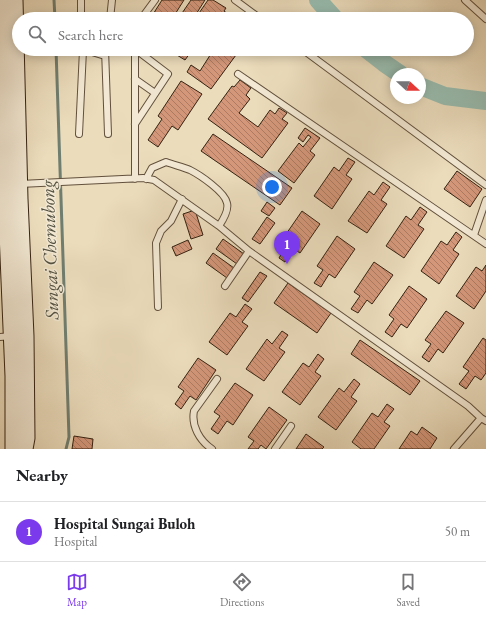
<!DOCTYPE html>
<style>
:root{--surface:#fff;--page:#f2f2f2;--text:#202124;--muted:#757577;--line:#e0e0e0;--accent:#7c3aed}
body{margin:0;font-family:"EB Garamond",serif;background:var(--page);color:var(--text)}
.compass{position:absolute;left:390px;top:68px;width:36px;height:36px;border-radius:50%;background:var(--surface);box-shadow:0 2px 10px #0003;rotate:111deg}
.you{position:absolute;left:272px;top:187px;width:14px;height:14px;margin:-10px;border:3px solid #fff;border-radius:50%;background:#1a73e8;box-shadow:0 0 0 6px #1a73e833}
.badge{display:grid;place-items:center;width:26px;height:26px;border-radius:50%;background:var(--accent);color:#fff;font-size:13px;font-weight:700}
.pin{position:absolute;translate:-50% -33px;filter:drop-shadow(0 1px 2px #0008)}
.pin::after{content:'';position:absolute;top:21px;width:14px;height:12px;background:inherit;clip-path:polygon(0 0,100% 0,50% 100%)}
.list{margin:0;padding:0;list-style:none}
h2{display:flex;justify-content:space-between;align-items:center;height:52px;margin:0;padding:0 16px;font-size:17px}
h2 small{font-size:13px;font-weight:400;color:var(--muted)}
.list li{display:grid;grid-template-columns:26px 1fr auto;gap:12px;align-items:center;box-sizing:border-box;height:60px;padding:0 16px;border-top:1px solid var(--line)}
.list b{display:block;font-size:15px;white-space:nowrap}
.list p{margin:0;font-size:13px;white-space:nowrap;color:var(--muted)}
.list em{font-size:13px;font-style:normal;color:var(--muted)}
.icon{flex:none;width:22px;height:22px;fill:none;stroke:currentColor;stroke-width:2;stroke-linecap:round;stroke-linejoin:round}
.map{position:relative;flex:none;width:486px;height:449px;overflow:hidden}
.search{position:absolute;background:var(--surface);box-shadow:0 2px 10px #0003;left:12px;right:12px;top:12px;height:44px;display:flex;align-items:center;gap:10px;box-sizing:border-box;padding:0 14px;border-radius:22px;color:var(--muted);font-size:15px}
.sheet{height:112px;background:var(--surface)}
nav{display:flex;justify-content:space-around;align-items:center;box-sizing:border-box;height:56px;border-top:1px solid var(--line);background:var(--surface);font-size:11px;color:var(--muted)}
nav a{display:grid;justify-items:center;gap:2px}
nav .on{color:var(--accent)}
.map>svg:first-child{display:block}
.lines{fill:none;stroke-linecap:round;stroke-linejoin:round}
.stream{stroke:#707e70;stroke-width:3}
.river{stroke:#98bcaf;stroke-width:18}
.building{fill:url(#building-back-hatch);stroke:#352211}
.service-casing{stroke:#62503c;stroke-width:8}
.secondary-casing{stroke:#352211;stroke-width:19}
.service{stroke:#f2e8d3;stroke-width:6}
.secondary{stroke:#f2e8d3;stroke-width:17}
.labels{text-anchor:middle;stroke-width:3;stroke-linejoin:round;paint-order:stroke}
.water-label{font-size:19px;font-style:italic;fill:#535040;stroke:#f2e8d3}
</style>
<div class="map">
<svg width="486" height="449" viewBox="0 0 486 449">
<defs>
<pattern id="building-back-hatch" width="6" height="6" patternUnits="userSpaceOnUse"><rect width="6" height="6" fill="#d4977a"/><path d="M-1 5l2 2M0 0l6 6M5-1l2 2" fill="none" stroke="#ad7b63"/></pattern>
</defs>
<rect width="100%" height="100%" fill="#ebdcbc"/>
<filter id="stains"><feTurbulence type="fractalNoise" baseFrequency=".005" numOctaves="4"/><feColorMatrix values="0 0 0 0 .2 0 0 0 0 .09 0 0 0 0 .02 0 0 0 .5 -.17"/></filter>
<radialGradient id="worn" r=".72"><stop offset=".6" stop-color="#630" stop-opacity="0"/><stop offset="1" stop-color="#630" stop-opacity=".3"/></radialGradient>
<g class="lines">
<path class="stream" d="M54 0 55 19
M56 49 69 437 66 449"/>
<path class="river" d="M318 0 335 19
M366 49 384 63 400 74
M420 86 445 96 486 101"/>
</g>
<path class="building" d="M162 0H184L172 19H150Z
M191 0H205L193 19H178Z
M208 0H213L226 8 224 11 232 17 230 19H195Z
M174 49H193L185 60 172 52Z
M214 49H276V50L236 55 211 89 187 72 191 65 200 71Z
M240 80 251 88 246 95 250 99 239 113 258 127 270 110 275 114 279 108 287 113 282 119 288 123 262 158 208 119 232 86 234 87Z
M181 81 202 94 178 130 172 126 158 147 148 140 162 119 158 116Z
M305 128 320 138 310 151 315 155 294 183 278 171 299 143 303 147 311 137 308 135 303 142 298 138Z
M213 134 292 188 280 205 201 151Z
M348 158 355 162 346 175 352 179 332 209 314 196 334 167 339 171Z
M457 171 482 189 470 207 444 189Z
M383 182 390 187 381 200 387 204 367 233 348 221 369 191 374 195Z
M267 202 275 208 269 216 261 211Z
M420 207 427 212 418 225 424 229 404 258 386 246 406 216 411 220Z
M195 210 203 235 191 239 183 214Z
M302 211 320 224 300 253 294 249 285 262 279 258 287 244 282 240Z
M267 217 275 223 260 244 252 239Z
M456 232 462 237 453 250 459 254 439 284 421 271 441 241 447 245Z
M337 236 355 249 335 278 329 274 321 287 314 283 323 270 317 266Z
M223 239 244 254 237 264 216 249Z
M188 240 192 249 176 256 172 247Z
M213 253 234 268 227 278 206 263Z
M374 262 393 275 372 304 367 300 358 313 351 309 360 296 354 292Z
M486 265V291L474 309 456 296 476 267 482 271Z
M260 272 267 276 248 302 242 298Z
M288 283 331 313 317 333 274 303Z
M409 286 427 299 407 328 401 324 392 337 385 332 394 319 389 315Z
M245 304 252 309 242 322 248 326 227 355 209 342 230 313 236 317Z
M446 311 464 323 443 353 438 349 429 362 422 357 431 344 425 340Z
M282 331 288 335 279 348 285 352 264 381 246 369 267 339 272 344Z
M483 338 486 340V373L481 380 475 376 466 389 459 384 469 371 463 367Z
M360 340 420 381 410 395 351 354Z
M318 354 324 359 315 372 321 376 300 405 282 392 303 363 309 367Z
M198 358 216 370 196 400 190 396 181 409 175 404 184 391 178 387Z
M354 379 360 384 351 397 357 401 336 430 318 417 339 388 344 392Z
M235 383 253 395 233 425 227 421 218 434 211 429 220 416 214 412Z
M387 404 394 409 384 422 390 426 374 449H361L352 442 372 413 378 417Z
M269 407 287 420 266 449 261 445 258 449H248L254 441 248 437Z
M422 427 437 438 430 449H399L411 431 417 435Z
M306 434 324 447 322 449H296Z
M74 436 93 439 92 449H72Z"/>
<g class="lines">
<g class="service-casing">
<path id="service" d="M235 0 261 19
M465 0 486 19
M81 19V0
M110 19 112 0
M141 19 155 0
M82 49 105 56
M105 49 108 134
M135 49 168 74 135 124
M302 49 486 185
M238 74 486 244
M135 79 155 93
M79 134 83 50
M135 179V49
M146 179 152 168 166 162C174 165 183 167 190 170 200 175 225 192 227 203 229 210 223 220 219 226
M20 184 143 178 154 180 219 226 249 251 468 406 481 418
M474 235 486 200
M225 286 249 251
M158 307 156 243 161 231 171 221 182 199
M0 337 12 336
M212 449C200 441 191 426 194 411L217 379
M275 449 291 426
M454 449 481 418 486 421"/>
</g>
<g class="secondary-casing">
<path id="secondary" d="M1 0 6 184 14 376V449
M14 0 19 199 25 336 26 438 24 449"/>
</g>
<use href="#service" class="service"/>
<use href="#secondary" class="secondary"/>
</g>
<g class="labels">
<g class="water-label">
<text transform="translate(49 250) rotate(-92)" y="7">Sungai Chemubong</text>
</g>
</g>
<rect width="100%" height="100%" filter="url(#stains)"/>
<rect width="100%" height="100%" fill="url(#worn)"/>
</svg>
<svg class="compass" viewBox="-18 -18 36 36"><path d="M0-13l5 13h-10z" fill="#e53935"/><path d="M0 13l5-13h-10z" fill="#757577"/></svg>
<div class="you"></div>
<div class="pin badge" style="left:287px;top:264px">1</div>
<div class="search"><svg class="icon" aria-label="search" viewBox="0 0 24 24"><circle cx="10" cy="10" r="6"/><path d="M15 15l6 6"/></svg>Search here</div>
</div>
<section class="sheet">
<h2>Nearby<small></small></h2>
<ul class="list">
<li><span class="badge">1</span><div><b>Hospital Sungai Buloh</b><p>Hospital</p></div><em>50 m</em></li>
</ul>
</section>
<nav>
<a class="on"><svg class="icon" aria-label="map" viewBox="0 0 24 24"><path d="M3 6l6-2 6 2 6-2v14l-6 2-6-2-6 2zM9 4v14M15 6v14"/></svg>Map</a>
<a><svg class="icon" aria-label="directions" viewBox="0 0 24 24"><path d="M12 3l9 9-9 9-9-9zM9 14v-3h6M13 9l2 2-2 2"/></svg>Directions</a>
<a><svg class="icon" aria-label="saved" viewBox="0 0 24 24"><path d="M7 4h10v16l-5-4-5 4z"/></svg>Saved</a>
</nav>
